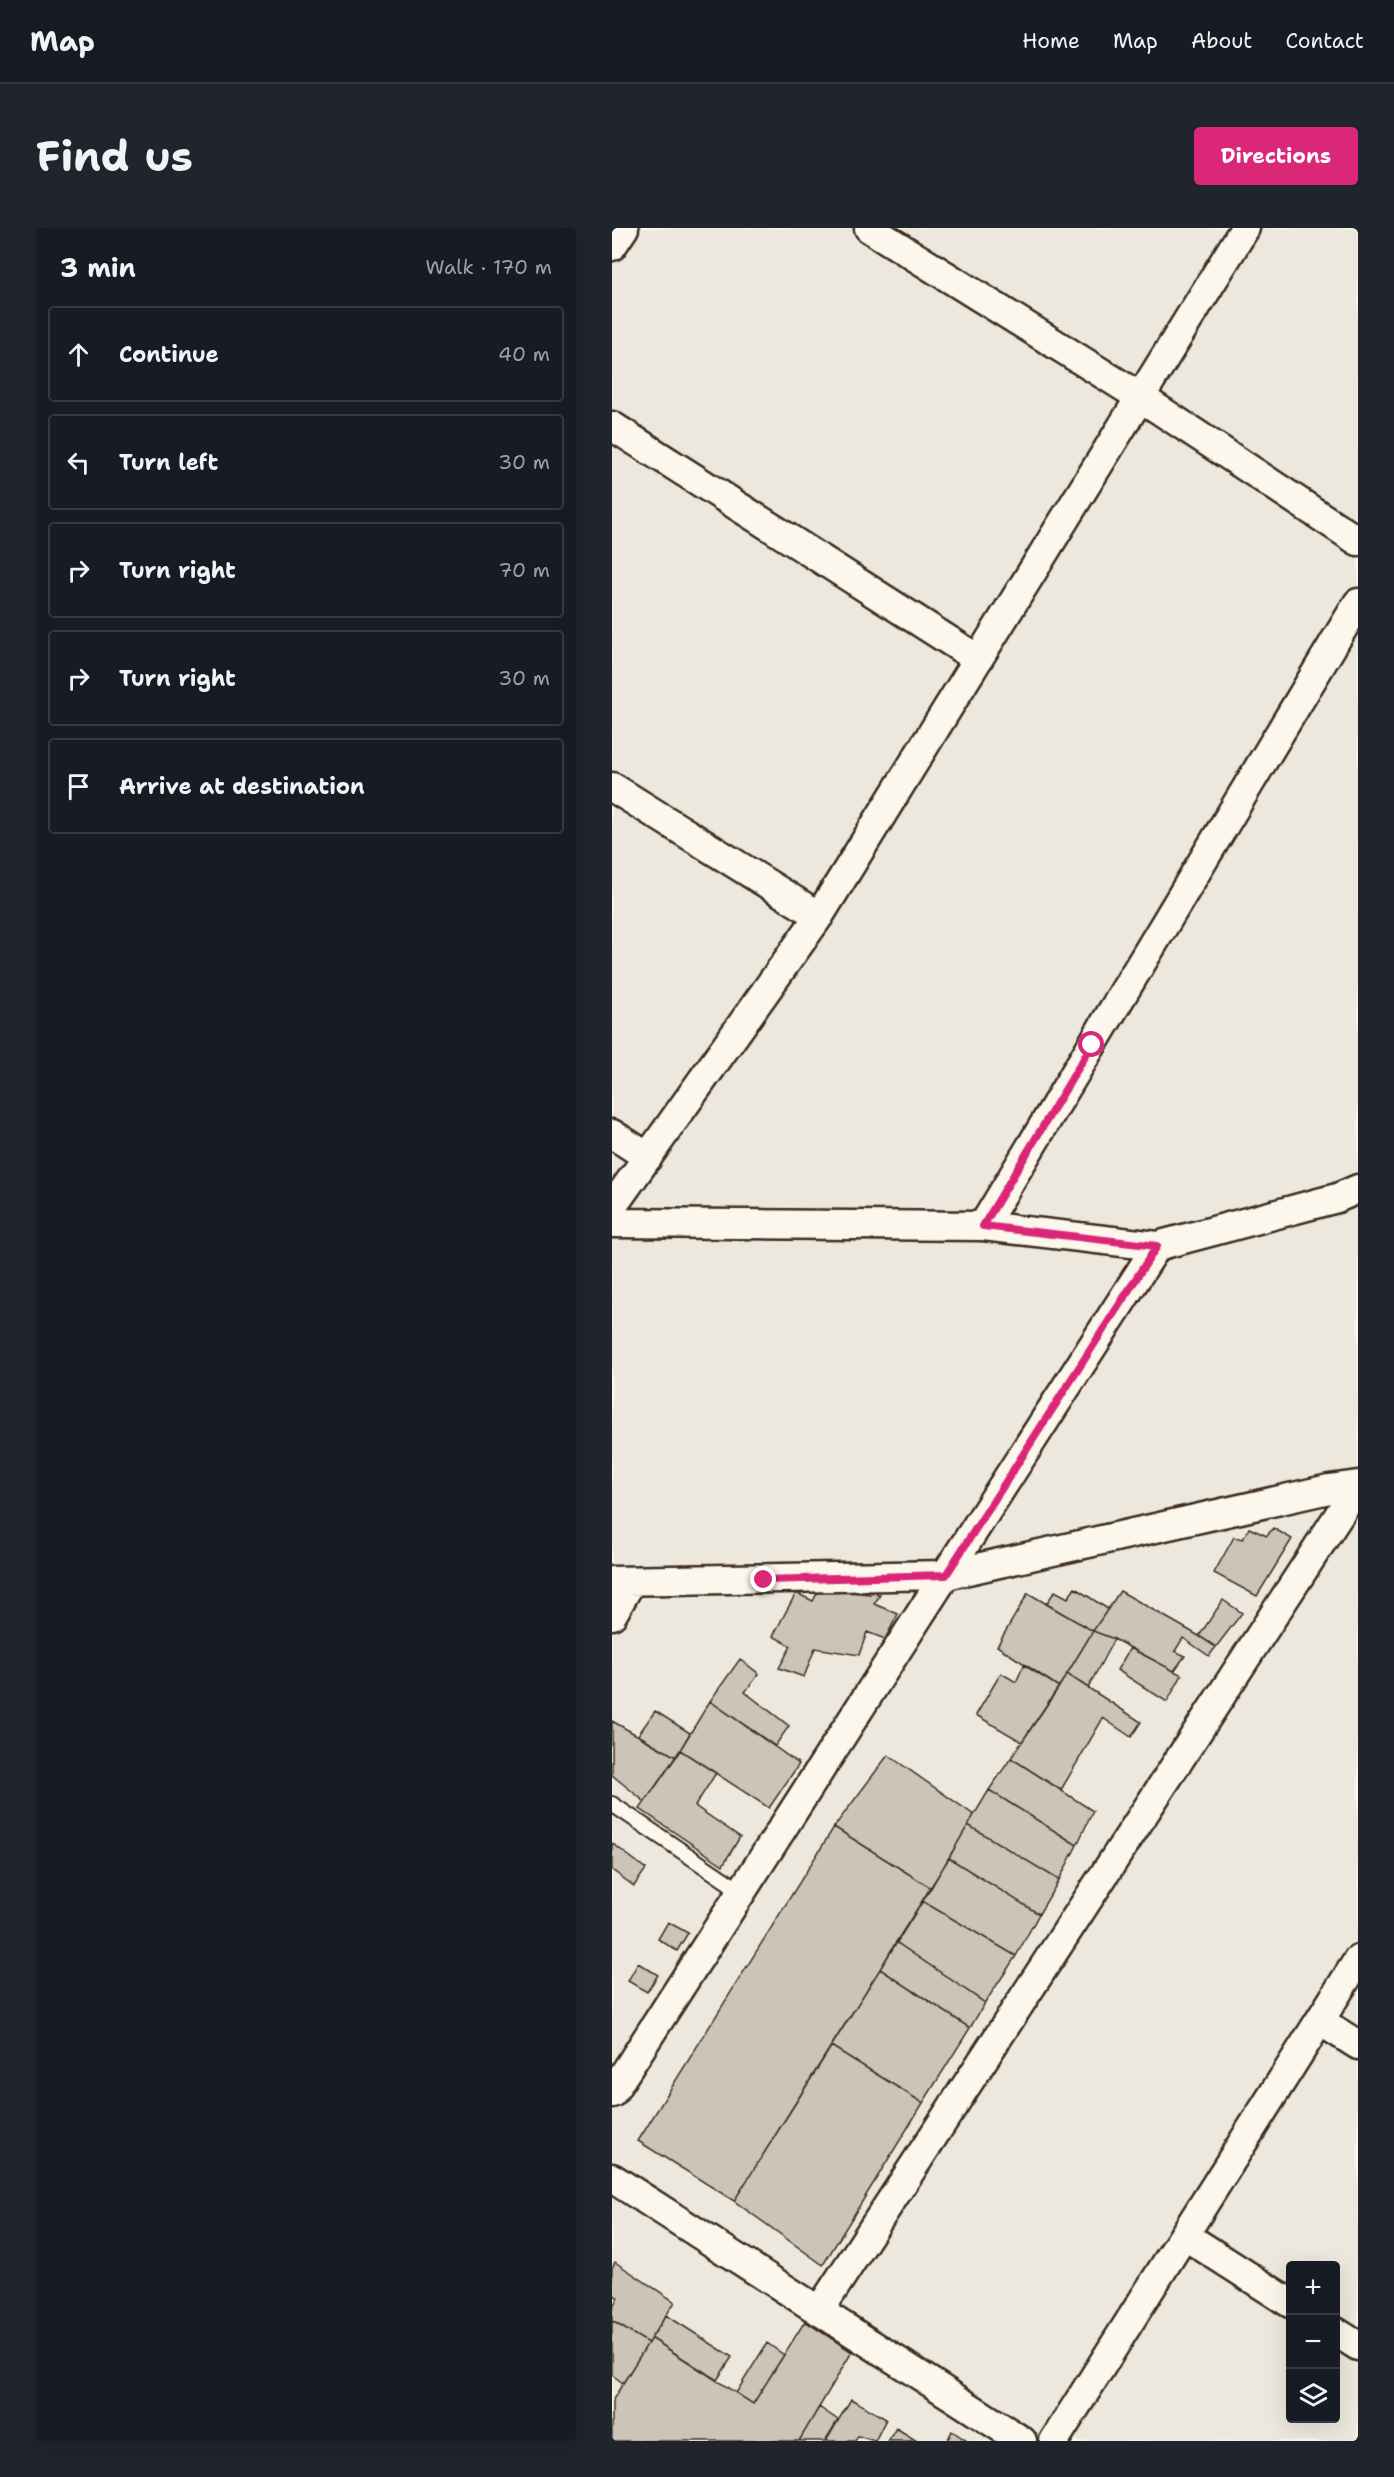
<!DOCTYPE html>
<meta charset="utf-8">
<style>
:root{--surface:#171b24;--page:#20242c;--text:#f1f3f6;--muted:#9ea1a6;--line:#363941;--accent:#db2777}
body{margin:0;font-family:"Shantell Sans",sans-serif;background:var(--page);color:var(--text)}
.controls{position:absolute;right:18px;bottom:18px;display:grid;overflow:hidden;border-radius:6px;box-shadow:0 6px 24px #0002}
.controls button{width:54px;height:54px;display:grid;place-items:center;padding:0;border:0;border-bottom:2px solid var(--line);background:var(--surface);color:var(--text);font:30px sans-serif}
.stop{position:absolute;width:18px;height:18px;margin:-14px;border:4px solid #db2777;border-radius:50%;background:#fff}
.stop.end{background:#db2777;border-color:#fff;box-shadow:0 2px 6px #0008}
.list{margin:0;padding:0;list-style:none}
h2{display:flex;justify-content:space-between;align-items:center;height:78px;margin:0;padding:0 24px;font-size:26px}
h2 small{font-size:20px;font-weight:400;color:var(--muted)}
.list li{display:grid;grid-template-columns:39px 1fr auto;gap:18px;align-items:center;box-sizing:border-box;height:96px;margin:0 12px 12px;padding:0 12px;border:2px solid var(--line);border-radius:6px}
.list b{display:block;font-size:22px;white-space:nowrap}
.list em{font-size:20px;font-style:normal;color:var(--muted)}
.icon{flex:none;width:33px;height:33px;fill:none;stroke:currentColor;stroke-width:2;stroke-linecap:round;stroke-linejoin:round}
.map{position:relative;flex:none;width:746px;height:2213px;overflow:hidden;border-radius:6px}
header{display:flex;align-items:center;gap:36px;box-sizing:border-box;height:84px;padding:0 30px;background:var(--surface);border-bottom:2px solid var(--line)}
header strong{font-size:28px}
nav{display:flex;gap:33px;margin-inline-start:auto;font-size:21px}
.intro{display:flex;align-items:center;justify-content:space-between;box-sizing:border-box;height:144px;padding:0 36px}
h1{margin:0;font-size:42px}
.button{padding:15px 27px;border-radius:6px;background:var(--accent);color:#fff;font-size:21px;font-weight:700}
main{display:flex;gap:36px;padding:0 36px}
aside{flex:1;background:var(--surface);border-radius:6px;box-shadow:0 6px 24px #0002}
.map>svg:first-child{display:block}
.built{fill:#ede8dd;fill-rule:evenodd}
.building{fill:#ccc4b9;stroke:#3b2a1e;stroke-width:1.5}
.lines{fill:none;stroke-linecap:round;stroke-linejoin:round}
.lane-casing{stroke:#3b2a1e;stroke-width:18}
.street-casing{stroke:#3b2a1e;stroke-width:33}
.lane{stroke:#fbf7ec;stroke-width:14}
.street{stroke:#fbf7ec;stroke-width:28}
.route{stroke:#db2777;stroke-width:8}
</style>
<header>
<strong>Map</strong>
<nav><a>Home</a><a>Map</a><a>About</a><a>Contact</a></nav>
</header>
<div class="intro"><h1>Find us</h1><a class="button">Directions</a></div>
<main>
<aside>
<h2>3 min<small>Walk · 170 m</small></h2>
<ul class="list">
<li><svg class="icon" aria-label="ahead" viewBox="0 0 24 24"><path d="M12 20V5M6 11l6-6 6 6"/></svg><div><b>Continue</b></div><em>40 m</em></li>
<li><svg class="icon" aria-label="left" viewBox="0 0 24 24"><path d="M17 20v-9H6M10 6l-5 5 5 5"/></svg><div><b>Turn left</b></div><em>30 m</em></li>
<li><svg class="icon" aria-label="right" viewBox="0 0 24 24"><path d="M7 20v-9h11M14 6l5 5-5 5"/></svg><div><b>Turn right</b></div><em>70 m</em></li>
<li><svg class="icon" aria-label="right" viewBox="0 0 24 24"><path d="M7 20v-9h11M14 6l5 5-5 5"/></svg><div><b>Turn right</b></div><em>30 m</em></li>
<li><svg class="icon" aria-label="arrive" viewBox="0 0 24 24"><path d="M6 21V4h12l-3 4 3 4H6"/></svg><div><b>Arrive at destination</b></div></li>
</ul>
</aside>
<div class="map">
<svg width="746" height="2213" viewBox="0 0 746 2213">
<rect width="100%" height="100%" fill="#fbf7ec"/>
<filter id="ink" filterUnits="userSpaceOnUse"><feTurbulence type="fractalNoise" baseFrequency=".0167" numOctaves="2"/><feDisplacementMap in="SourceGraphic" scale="12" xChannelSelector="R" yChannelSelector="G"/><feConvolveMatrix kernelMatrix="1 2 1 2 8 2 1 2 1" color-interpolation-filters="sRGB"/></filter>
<g filter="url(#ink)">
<path class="built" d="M0 0H746V2213H0ZM678 2038H724V2190H678Z"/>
<path class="building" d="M637 1300 655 1308 661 1300 680 1311 645 1368 602 1345 622 1309 631 1311Z
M463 1360 496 1381 481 1403 434 1376 443 1363 456 1370Z
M207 1361 268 1367 262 1376 286 1386 273 1411 255 1404 247 1427 203 1420 192 1449 167 1440 179 1418 161 1408 184 1365 201 1373Z
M508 1363 587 1408 604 1419 597 1428 571 1410 563 1423 573 1428 562 1443 502 1411 481 1403Z
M416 1365 481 1403 447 1459 385 1418Z
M611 1372 630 1385 604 1419 587 1408Z
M481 1403 502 1411 476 1460 455 1446Z
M518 1420 570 1447 555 1474 505 1442Z
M128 1431 147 1446 133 1464 177 1498 163 1518 98 1473Z
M412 1437 447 1459 410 1514 364 1487 389 1445 404 1454Z
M455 1446 529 1494 519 1509 491 1490 449 1562 399 1530Z
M98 1473 187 1536 157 1580 68 1522Z
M43 1483 78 1505 64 1529 26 1507Z
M0 1493 64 1529 33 1574 0 1547Z
M68 1522 104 1545 83 1578 128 1609 111 1637 28 1581Z
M276 1527 362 1587 319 1660 222 1599Z
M399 1530 481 1583 465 1617 377 1562Z
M377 1562 465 1617 447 1652 356 1597Z
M356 1597 447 1652 427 1686 337 1630Z
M222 1599 319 1660 122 1973 26 1913Z
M0 1615 34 1641 22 1658 0 1642Z
M337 1630 427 1686 404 1728 310 1673Z
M310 1673 404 1728 373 1775 284 1714Z
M56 1694 76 1705 65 1723 46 1711Z
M284 1714 373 1775 358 1800 268 1741Z
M26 1735 46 1747 35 1764 16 1753Z
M268 1741 358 1800 311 1875 219 1818Z
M219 1818 311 1875 211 2037 122 1973Z
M3 2034 63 2074 36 2115 0 2093V2081L6 2070 0 2065V2040Z
M54 2087 120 2129 105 2152 39 2110Z
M0 2093 36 2115 11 2155 0 2147Z
M193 2093 240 2124 187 2213H0V2173L39 2110 141 2176Z
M155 2115 172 2127 141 2176 124 2165Z
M239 2171 274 2191 263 2213 246 2208 243 2213H214Z
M207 2179 226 2192 213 2213H187Z
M284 2200 305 2213H276Z
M340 2203 355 2213H335Z"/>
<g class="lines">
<g class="lane-casing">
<path id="lane" d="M0 1576 129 1663"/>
</g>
<g class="street-casing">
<path id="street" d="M257 0 528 169 746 313
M0 18 12 0
M0 198 366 431
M0 559 207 688
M0 906 36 929
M0 979 207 688 633 0
M0 995 371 998 545 1018 725 970 746 961
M371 998 746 375
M0 1353 334 1347 717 1261 746 1257
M0 1387 19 1354
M708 1793 746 1817
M0 1865 545 1018
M0 1950 410 2213
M572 2007 678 2075
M207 2083 746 1258
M724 2104 746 2118
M442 2213 746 1732"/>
</g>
<use href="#lane" class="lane"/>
<use href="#street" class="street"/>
</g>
</g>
<g class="lines" filter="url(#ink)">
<path class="route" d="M152 1352 334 1347 545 1018 371 998 480 817"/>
</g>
</svg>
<div class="controls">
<button>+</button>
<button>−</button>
<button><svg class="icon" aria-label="layers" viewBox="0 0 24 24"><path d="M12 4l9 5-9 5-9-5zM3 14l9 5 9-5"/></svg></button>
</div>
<div class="stop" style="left:480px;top:817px"></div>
<div class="stop end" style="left:152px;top:1352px"></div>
</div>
</main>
